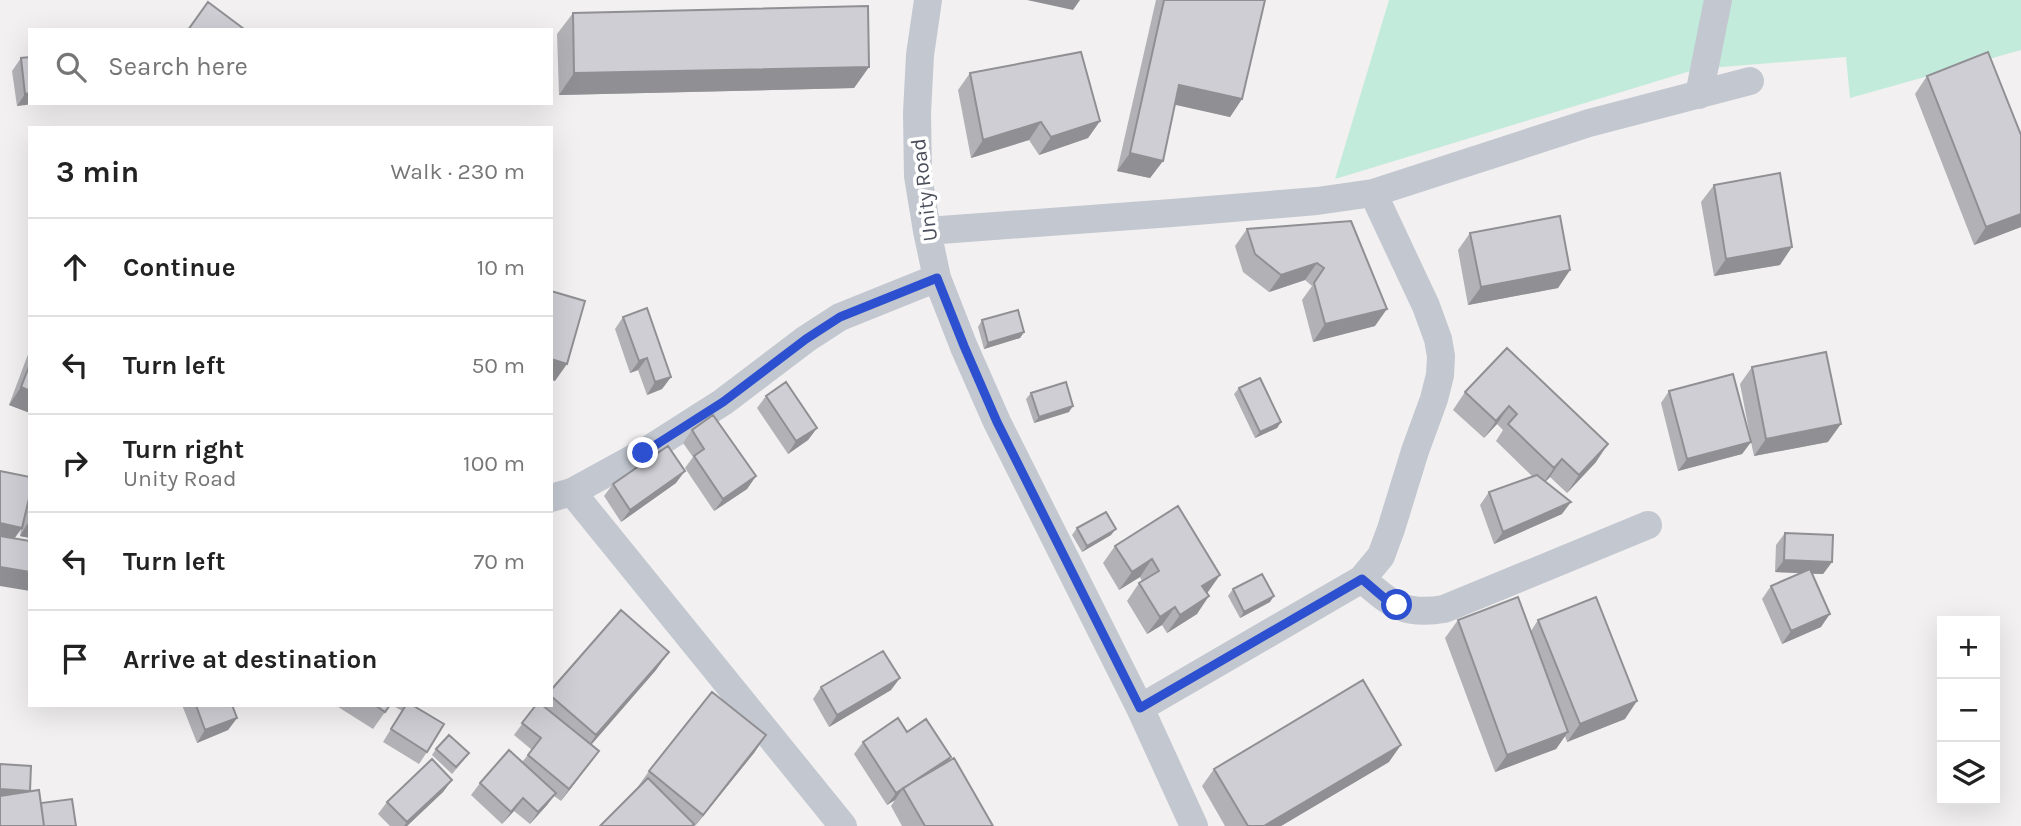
<!DOCTYPE html>
<meta charset="utf-8">
<style>
:root{--surface:#fff;--page:#f2f2f2;--text:#222;--muted:#767676;--line:#e0e0e0}
body{margin:0;font-family:Karla,sans-serif;background:var(--page);color:var(--text)}
.controls{position:absolute;right:21px;bottom:21px;display:grid;overflow:hidden;border-radius:0px;box-shadow:0 7px 28px #0002}
.controls button{width:63px;height:63px;display:grid;place-items:center;padding:0;border:0;border-bottom:2px solid var(--line);background:var(--surface);color:var(--text);font:35px sans-serif}
.stop{position:absolute;width:21px;height:21px;margin:-16px;border:5px solid #2c50d0;border-radius:50%;background:#fff}
.stop.end{background:#2c50d0;border-color:#fff;box-shadow:0 2px 7px #0008}
.list{margin:0;padding:0;list-style:none}
h2{display:flex;justify-content:space-between;align-items:center;height:91px;margin:0;padding:0 28px;font-size:30px}
h2 small{font-size:23px;font-weight:400;color:var(--muted)}
.list li{display:grid;grid-template-columns:46px 1fr auto;gap:21px;align-items:center;box-sizing:border-box;height:98px;padding:0 28px;border-top:2px solid var(--line)}
.list b{display:block;font-size:26px;white-space:nowrap}
.list p{margin:0;font-size:23px;white-space:nowrap;color:var(--muted)}
.list em{font-size:23px;font-style:normal;color:var(--muted)}
.icon{flex:none;width:38px;height:38px;fill:none;stroke:currentColor;stroke-width:2;stroke-linecap:round;stroke-linejoin:round}
.map{position:relative;flex:none;width:2021px;height:826px;overflow:hidden}
.search{position:absolute;background:var(--surface);box-shadow:0 7px 28px #0002;left:28px;top:28px;width:525px;height:77px;display:flex;align-items:center;gap:18px;box-sizing:border-box;padding:0 24px;border-radius:0px;color:var(--muted);font-size:26px}
.panel{position:absolute;background:var(--surface);box-shadow:0 7px 28px #0002;left:28px;top:126px;width:525px;height:581px;border-radius:0px}
.map>svg:first-child{display:block}
.green{fill:#c3ebdb}
.lines{fill:none;stroke-linecap:round;stroke-linejoin:round}
.minor{stroke:#c2c7d0;stroke-width:28}
.wall{fill:#b1b1b6}
.shaded-wall{fill:#909094}
.building{fill:#ceced4;stroke:#909094;stroke-width:2}
.route{stroke:#2c50d0;stroke-width:9}
.labels{text-anchor:middle;stroke-width:7;stroke-linejoin:round;paint-order:stroke}
.street-label{font-size:21px;fill:#4a4f5b;stroke:#fff}
</style>
<div class="map">
<svg width="2021" height="826" viewBox="0 0 2021 826">
<rect width="100%" height="100%" fill="#f2f0f0"/>
<path class="green" d="M1389 0H2021V50L1850 98 1846 57 1697 69 1335 179Z"/>
<g class="lines">
<path class="minor" d="M928 0 920 55 917 113 918 176 927 231 937 278 964 347 997 422 1140 708 1194 826
M1699 95 1718 0
M927 231 1172 213 1317 201 1373 193 1589 123 1750 81
M572 492 843 826
M551 498 572 492 643 453 723 402 806 339 840 317 937 278
M1362 579C1391 604 1404 616 1444 609L1648 525
M1140 708 1362 579 1381 556 1391 529 1415 451 1434 399 1440 375 1441 356 1438 339 1426 306 1373 193"/>
</g>
<path class="wall" d="M1156 0H1265L1242 99 1230 117 1175 104 1163 161 1150 178 1117 171Z
M573 13 869 67 854 88 559 95 557 34Z
M21 58 30 103 17 106 12 71Z
M970 73 1100 121 1088 138 1039 155 1029 140 971 158 958 90Z
M1927 76 2021 227 1974 245 1915 94Z
M1714 185 1780 265 1714 276 1701 202Z
M1351 221 1375 326 1313 342 1302 300 1312 286 1305 280 1269 292 1243 272 1235 246 1247 229Z
M1470 233 1570 270 1558 288 1468 305 1458 250Z
M623 317 671 377 662 389 647 395 638 370 630 373 615 329Z
M982 320 1024 332 1020 338 984 349 978 327Z
M1507 348 1596 462 1567 493 1550 477 1545 482 1562 514 1494 544 1480 505 1489 492 1533 477 1496 441 1503 430 1497 424 1484 438 1453 410 1465 392Z
M30 349V413L9 405Z
M1752 367 1828 442 1754 456 1751 442 1742 454 1678 471 1661 403 1669 391 1751 441 1740 384Z
M1239 388 1281 422 1277 428 1255 438 1234 394Z
M1031 393 1069 412 1034 423 1026 399Z
M766 396 817 428 808 440 788 454 757 408Z
M692 430 756 476 747 489 714 511 685 468 693 457 683 443Z
M30 477V538L20 536 21 529 14 539Z
M676 483 621 522 604 496 613 484Z
M1178 506 1208 592 1197 614 1167 633 1162 625 1147 634 1127 601 1139 583 1142 581 1140 577 1119 590 1103 563 1115 546Z
M1077 528 1111 535 1082 552 1072 535Z
M1785 533 1832 562 1823 574H1812L1821 627 1782 644 1762 599 1771 586 1801 573 1775 572 1776 545Z
M1233 589 1270 602 1240 618 1228 596Z
M1458 620 1531 631 1538 620 1625 719 1567 742 1565 736 1556 749 1495 772 1445 638Z
M656 670 591 745 590 763 561 801 554 796 547 805 530 824 514 811 502 824 471 795 480 783 522 762 532 750 514 735 536 705H551V690Z
M821 687 891 690 829 727 813 699Z
M182 705H232L237 718 228 730 197 743Z
M335 705H390L373 729Z
M392 705H412L427 752 419 764 383 742 402 711Z
M907 732 951 757 947 763 993 826H902L891 806 895 800 887 805 854 754 863 742Z
M766 735 754 753 695 826H600L637 788 649 771Z
M436 749 464 760 452 774 432 755Z
M1389 762 1281 826H1225L1202 786 1214 769Z
M452 780 443 792 407 826H390L378 814 387 802Z"/>
<path class="shaded-wall" d="M1027 0H1080L1073 10Z
M869 67 854 88 559 95 574 73Z
M1179 85 1242 99 1230 117 1167 103Z
M30 93V103H42L17 106 25 94Z
M1100 121 1088 138 1039 155 1051 137Z
M1041 122 1029 140 971 158 983 140Z
M1130 153 1163 161 1150 178 1117 171Z
M2021 214V227L1974 245 1986 227Z
M1792 247 1780 265 1714 276 1726 259Z
M1317 263 1305 280 1269 292 1281 275Z
M1570 270 1558 288 1468 305 1481 287Z
M1387 309 1375 326 1313 342 1325 324Z
M1024 332 1020 338 984 349 988 343Z
M647 358 638 370 630 373 639 361Z
M551 359 567 364 555 381 551 380Z
M671 377 662 389 647 395 655 382Z
M21 387 30 391V413L9 405Z
M1073 406 1069 412 1034 423 1039 417Z
M1509 406 1497 424 1484 438 1496 421Z
M1281 422 1277 428 1255 438 1260 432Z
M1841 424 1828 442 1754 456 1766 439Z
M817 428 808 440 788 454 796 441Z
M1751 442 1742 454 1678 471 1687 459Z
M1608 444 1596 462 1567 493 1579 475Z
M1562 459 1550 477 1542 485 1554 468Z
M685 471 676 483 621 522 630 510Z
M756 476 747 489 714 511 723 499Z
M1571 502 1562 514 1494 544 1503 532Z
M0 523 22 528 13 540 0 537Z
M28 523 30 524V538L20 536Z
M1116 529 1111 535 1082 552 1087 546Z
M1152 559 1140 577 1119 590 1132 572Z
M1784 560 1832 562 1823 574 1775 572Z
M0 567 30 572V591L0 586Z
M1220 575 1208 592 1190 603 1202 586Z
M1209 596 1197 614 1167 633 1180 615Z
M1274 596 1270 602 1240 618 1244 612Z
M1175 607 1162 625 1147 634 1160 617Z
M1830 614 1821 627 1782 644 1791 631Z
M669 652 656 670 584 753 596 735Z
M900 678 891 690 829 727 837 715Z
M1637 701 1625 719 1567 742 1580 724Z
M237 718 228 730 197 743 205 730Z
M1568 732 1556 749 1495 772 1507 755Z
M766 735 754 753 695 826 703 815Z
M1401 745 1389 762 1281 826H1264Z
M599 751 590 763 561 801 569 789Z
M951 757 942 769 903 788 895 800 887 805 896 793Z
M452 780 443 792 407 826H404L407 822Z
M0 789 30 791 0 802Z
M556 793 547 805 530 824 538 812Z
M523 798 514 811 502 824 511 812Z"/>
<path class="building" d="M1164 0H1265L1242 99 1179 85 1163 161 1130 153Z
M208 2 244 29V30H188Z
M868 6 869 67 574 73 573 13Z
M1081 52 1100 121 1051 137 1041 122 983 140 970 73Z
M1988 52 2021 135V214L1986 227 1927 76Z
M30 57V93L25 94 21 58Z
M1780 173 1792 247 1726 259 1714 185Z
M1560 216 1570 270 1481 287 1470 233Z
M1351 221 1387 309 1325 324 1314 283 1324 268 1317 263 1281 275 1255 254 1247 229Z
M551 291 585 301 567 364 551 359Z
M647 308 671 377 655 382 647 358 639 361 623 317Z
M1018 310 1024 332 988 343 982 320Z
M1507 348 1608 444 1579 475 1562 459 1554 468 1508 424 1517 414 1509 406 1496 421 1465 392Z
M1826 352 1841 424 1766 439 1752 367Z
M30 364V391L21 387Z
M1733 374 1751 442 1687 459 1669 391Z
M1260 378 1281 422 1260 432 1239 388Z
M786 382 817 428 796 441 766 396Z
M1066 382 1073 406 1039 417 1031 393Z
M713 415 756 476 723 499 694 456 704 449 692 430Z
M668 446 685 471 630 510 613 484Z
M0 471 30 477V494L22 528 0 523Z
M1537 475 1571 502 1503 532 1489 492Z
M1178 506 1220 575 1202 586 1209 596 1180 615 1175 607 1160 617 1139 583 1159 571 1152 559 1132 572 1115 546Z
M1106 512 1116 529 1087 546 1077 528Z
M1785 533 1833 535 1832 562 1784 560Z
M0 536 30 541V572L0 567Z
M1810 569 1830 614 1791 631 1771 586Z
M1262 574 1274 596 1244 612 1233 589Z
M1518 597 1568 732 1507 755 1458 620Z
M1596 597 1637 701 1580 724 1538 620Z
M621 610 669 652 596 735 551 696V690Z
M883 651 900 678 837 715 821 687Z
M1363 680 1401 745 1264 826H1248L1214 769Z
M712 692 766 735 703 815 649 771Z
M196 705H232L237 718 205 730Z
M375 705H390L385 712Z
M406 705H412L444 724 427 752 391 729Z
M536 705H542L599 751 569 789 528 755 541 738 522 723Z
M898 718 907 732 926 719 951 757 896 793 863 742Z
M449 735 469 753 456 767 436 749Z
M509 750 556 793 538 812 523 798 511 812 480 783Z
M954 758 993 826H925L903 788Z
M432 759 452 780 407 822 387 802Z
M0 764 31 766 30 791 0 789Z
M648 778 694 824 692 826H600Z
M39 790 44 826H0V796Z
M72 799 76 826H44L41 803Z"/>
<g class="lines">
<path class="route" d="M643 453 723 402 806 339 840 317 937 278 964 346 997 422 1140 708 1362 579 1383 597 1397 605"/>
</g>
<g class="labels">
<g class="street-label">
<text transform="translate(924 190) rotate(-97)" y="7">Unity Road</text>
</g>
</g>
</svg>
<div class="controls">
<button>+</button>
<button>−</button>
<button><svg class="icon" aria-label="layers" viewBox="0 0 24 24"><path d="M12 4l9 5-9 5-9-5zM3 14l9 5 9-5"/></svg></button>
</div>
<div class="stop" style="left:1397px;top:605px"></div>
<div class="stop end" style="left:643px;top:453px"></div>
<div class="search"><svg class="icon" aria-label="search" viewBox="0 0 24 24"><circle cx="10" cy="10" r="6"/><path d="M15 15l6 6"/></svg>Search here</div>
<section class="panel">
<h2>3 min<small>Walk · 230 m</small></h2>
<ul class="list">
<li><svg class="icon" aria-label="ahead" viewBox="0 0 24 24"><path d="M12 20V5M6 11l6-6 6 6"/></svg><div><b>Continue</b></div><em>10 m</em></li>
<li><svg class="icon" aria-label="left" viewBox="0 0 24 24"><path d="M17 20v-9H6M10 6l-5 5 5 5"/></svg><div><b>Turn left</b></div><em>50 m</em></li>
<li><svg class="icon" aria-label="right" viewBox="0 0 24 24"><path d="M7 20v-9h11M14 6l5 5-5 5"/></svg><div><b>Turn right</b><p>Unity Road</p></div><em>100 m</em></li>
<li><svg class="icon" aria-label="left" viewBox="0 0 24 24"><path d="M17 20v-9H6M10 6l-5 5 5 5"/></svg><div><b>Turn left</b></div><em>70 m</em></li>
<li><svg class="icon" aria-label="arrive" viewBox="0 0 24 24"><path d="M6 21V4h12l-3 4 3 4H6"/></svg><div><b>Arrive at destination</b></div></li>
</ul>
</section>
</div>
